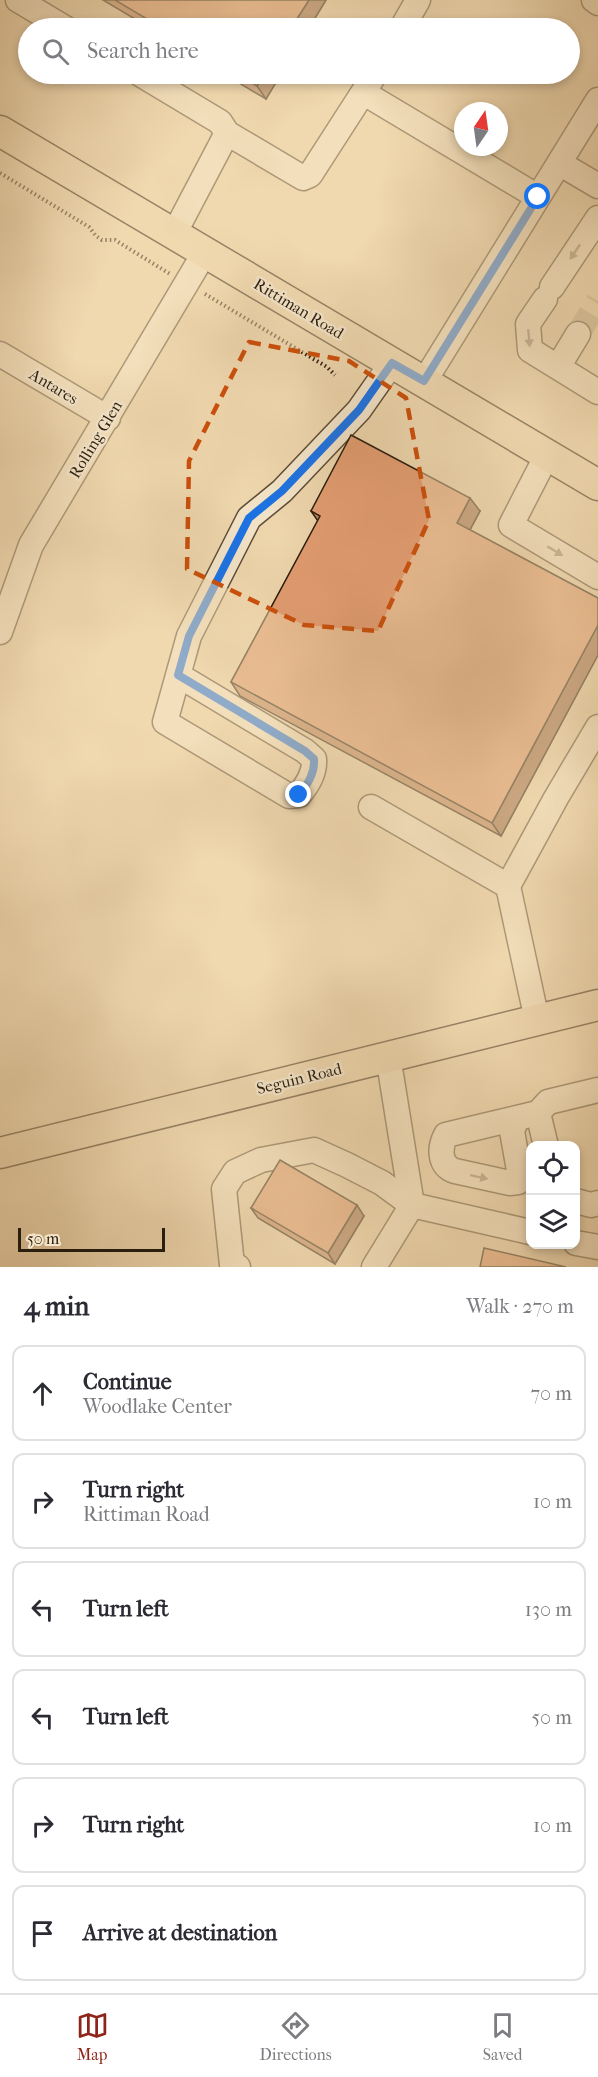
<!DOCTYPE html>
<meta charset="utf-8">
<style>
:root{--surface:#fff;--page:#f2f2f3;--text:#2b2b33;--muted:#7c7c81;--line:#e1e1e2;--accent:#8f2418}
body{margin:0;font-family:"IM FELL French Canon",serif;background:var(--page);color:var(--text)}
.controls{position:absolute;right:18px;bottom:18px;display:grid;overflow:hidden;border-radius:12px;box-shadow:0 3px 9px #0003}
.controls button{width:54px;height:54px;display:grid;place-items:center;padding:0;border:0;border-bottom:2px solid var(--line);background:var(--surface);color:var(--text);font:30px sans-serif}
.compass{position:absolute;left:454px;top:102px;width:54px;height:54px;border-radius:50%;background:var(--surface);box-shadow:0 3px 9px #0003;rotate:13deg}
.scale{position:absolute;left:18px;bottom:15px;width:147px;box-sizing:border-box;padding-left:6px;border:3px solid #2a1e0e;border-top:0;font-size:16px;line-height:21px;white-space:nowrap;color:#2a1e0e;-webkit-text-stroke:4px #f5e6cb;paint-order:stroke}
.stop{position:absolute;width:18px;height:18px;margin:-14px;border:4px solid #1a73e8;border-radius:50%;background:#fff}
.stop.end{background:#1a73e8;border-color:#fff;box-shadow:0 2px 6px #0008}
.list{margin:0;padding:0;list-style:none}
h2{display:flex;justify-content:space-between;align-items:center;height:78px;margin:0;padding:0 24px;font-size:26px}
h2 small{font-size:20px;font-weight:400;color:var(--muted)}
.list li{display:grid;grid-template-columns:39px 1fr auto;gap:18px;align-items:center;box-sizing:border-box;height:96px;margin:0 12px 12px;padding:0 12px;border:2px solid var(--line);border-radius:12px}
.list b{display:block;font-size:22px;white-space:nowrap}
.list p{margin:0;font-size:20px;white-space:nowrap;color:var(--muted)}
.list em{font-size:20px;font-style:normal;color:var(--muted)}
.icon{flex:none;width:33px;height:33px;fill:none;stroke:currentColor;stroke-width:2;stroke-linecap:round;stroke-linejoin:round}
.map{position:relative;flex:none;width:598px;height:1267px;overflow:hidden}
.search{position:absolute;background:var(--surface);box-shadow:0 3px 9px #0003;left:18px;right:18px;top:18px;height:66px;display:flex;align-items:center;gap:15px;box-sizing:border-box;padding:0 21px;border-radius:33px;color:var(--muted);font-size:22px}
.sheet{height:726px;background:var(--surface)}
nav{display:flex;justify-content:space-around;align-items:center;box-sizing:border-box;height:84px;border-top:2px solid var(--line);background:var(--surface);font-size:16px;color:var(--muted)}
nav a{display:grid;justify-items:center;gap:3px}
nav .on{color:var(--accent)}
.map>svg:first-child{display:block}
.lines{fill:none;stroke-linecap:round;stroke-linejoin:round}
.minor-tunnel{stroke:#c8b38f;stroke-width:24;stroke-dasharray:24 12;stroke-linecap:butt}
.minor-casing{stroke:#5c4c36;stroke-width:27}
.major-casing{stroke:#2a1e0e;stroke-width:33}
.path{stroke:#2a1e0e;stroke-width:4;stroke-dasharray:1.5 3;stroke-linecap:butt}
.minor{stroke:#f5e6cb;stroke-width:24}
.major{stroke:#f0d8af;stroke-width:30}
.wall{fill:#c48862;stroke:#2a1e0e;stroke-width:1.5}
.shaded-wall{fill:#a06f50;stroke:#2a1e0e;stroke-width:1.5}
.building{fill:#e49e72;stroke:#2a1e0e;stroke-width:1.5}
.oneway{fill:#9a8c76}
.route{stroke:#1a73e8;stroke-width:8}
.marked{fill:none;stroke:#cc500c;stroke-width:4.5;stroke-dasharray:12 8;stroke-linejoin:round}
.labels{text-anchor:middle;stroke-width:4.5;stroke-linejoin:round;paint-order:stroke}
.street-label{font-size:16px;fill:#2a1e0e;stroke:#f5e6cb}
</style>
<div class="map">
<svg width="598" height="1267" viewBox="0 0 598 1267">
<rect width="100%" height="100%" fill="#f0d8af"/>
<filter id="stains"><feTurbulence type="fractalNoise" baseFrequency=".00333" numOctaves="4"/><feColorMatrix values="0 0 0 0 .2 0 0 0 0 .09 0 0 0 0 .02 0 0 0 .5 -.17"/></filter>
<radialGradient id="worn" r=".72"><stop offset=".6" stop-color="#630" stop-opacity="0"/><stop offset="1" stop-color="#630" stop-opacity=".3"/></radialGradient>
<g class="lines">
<path class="minor-tunnel" d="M578 334 598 301"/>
<g class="minor-casing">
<path id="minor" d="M18 0 65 28
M594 0 598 3
M402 28 418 0
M140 74 220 122 227 133 174 234
M364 93 538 197
M227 133 303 178 310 175 375 74
M559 163 598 186
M552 287 598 218
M545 299 528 324 530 350 598 392
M0 354 108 418
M558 367 578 334
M424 382 598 100
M547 455 511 525 598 577
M0 632 31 545 205 252
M178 675 305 751 314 759C315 773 308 784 299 795L289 796 165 722 189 636 249 518 282 491 359 410 392 363
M371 807 508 886
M537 1020 508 886 556 798 598 727
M538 1113 546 1146
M517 1119 512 1131 520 1176 518 1182 510 1183 455 1171C439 1166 439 1148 446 1135L538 1113 548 1102 598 1090
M576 1201 591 1205 598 1203
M576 1243 598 1247
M238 1267 232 1265 224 1189 235 1172 261 1160 314 1150 347 1165 382 1183 412 1205 530 1232
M374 1267 412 1205 388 1056"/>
</g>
<g class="major-casing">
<path id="major" d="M0 131 598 485
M0 1153 598 1005"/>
</g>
<path class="path" d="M0 173 89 227 96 236 102 240H115L170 274
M205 294 327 367 335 375"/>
<use href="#minor" class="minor"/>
<use href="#major" class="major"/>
</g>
<path class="wall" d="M103 0H326L309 28H150Z
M224 74H281L266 99Z
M311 511H480L470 530 598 598V655L501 836 240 696 231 682 318 521Z
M251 1208 364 1216 335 1264 258 1218Z"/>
<path class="shaded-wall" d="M309 0H326L309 28H291Z
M264 74H281L266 99 257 86Z
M470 498 480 511 466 537 457 523Z
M598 625V655L501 836 492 823Z
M357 1205 364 1216 335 1264 328 1253Z"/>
<path class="building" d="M115 0H309L291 28H162Z
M237 74H264L257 86Z
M351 435 470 498 457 523 598 598V625L492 823 231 682 320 516 311 511Z
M280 1160 357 1205 328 1253 251 1208Z
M484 1248 566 1267H480Z"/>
<defs><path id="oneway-solid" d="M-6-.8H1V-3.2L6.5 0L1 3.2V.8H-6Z" transform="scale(1.5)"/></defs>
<g class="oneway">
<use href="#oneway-solid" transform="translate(575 252) rotate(124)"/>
<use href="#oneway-solid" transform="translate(529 338) rotate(85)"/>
<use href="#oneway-solid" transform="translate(555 551) rotate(31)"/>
<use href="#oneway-solid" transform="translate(479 1177) rotate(12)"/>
</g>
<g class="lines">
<path class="route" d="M299 795C308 784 315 773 314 759L305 751 178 675 189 636 249 518 282 491 359 410 392 363 424 381 538 197"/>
</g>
<path d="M0 0H598V1267H0ZM249 342 349 361 406 398 429 520 378 631 304 625 187 569 189 461Z" fill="#f0d8af" fill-opacity=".55" fill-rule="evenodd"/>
<path class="marked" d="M249 342 349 361 406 398 429 520 378 631 304 625 187 569 189 461Z"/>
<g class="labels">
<g class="street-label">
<text transform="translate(299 308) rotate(31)" y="6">Rittiman Road</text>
<text transform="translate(54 386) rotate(31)" y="6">Antares</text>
<text transform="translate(95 439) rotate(-59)" y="6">Rolling Glen</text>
<text transform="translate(299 1078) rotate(-14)" y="6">Seguin Road</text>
</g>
</g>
<rect width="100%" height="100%" filter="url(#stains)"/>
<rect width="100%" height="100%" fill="url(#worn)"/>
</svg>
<div class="controls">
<button><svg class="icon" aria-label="locate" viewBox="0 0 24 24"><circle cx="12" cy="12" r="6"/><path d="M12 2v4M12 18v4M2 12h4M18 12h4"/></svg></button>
<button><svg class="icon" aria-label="layers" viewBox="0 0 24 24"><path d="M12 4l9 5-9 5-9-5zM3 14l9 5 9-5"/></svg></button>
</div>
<svg class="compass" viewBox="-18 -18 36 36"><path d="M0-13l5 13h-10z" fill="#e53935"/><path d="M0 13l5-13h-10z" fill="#7c7c81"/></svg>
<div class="scale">50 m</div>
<div class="stop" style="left:538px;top:197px"></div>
<div class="stop end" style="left:299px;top:795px"></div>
<div class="search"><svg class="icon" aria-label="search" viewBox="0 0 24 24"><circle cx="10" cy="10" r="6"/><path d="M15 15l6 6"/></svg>Search here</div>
</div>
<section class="sheet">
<h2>4 min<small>Walk · 270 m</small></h2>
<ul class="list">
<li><svg class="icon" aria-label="ahead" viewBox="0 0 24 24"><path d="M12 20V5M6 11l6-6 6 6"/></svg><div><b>Continue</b><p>Woodlake Center</p></div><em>70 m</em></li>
<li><svg class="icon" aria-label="right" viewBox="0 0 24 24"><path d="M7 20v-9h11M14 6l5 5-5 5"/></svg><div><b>Turn right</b><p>Rittiman Road</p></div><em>10 m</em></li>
<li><svg class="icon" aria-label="left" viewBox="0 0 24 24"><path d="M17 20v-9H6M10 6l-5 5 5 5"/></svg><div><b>Turn left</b></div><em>130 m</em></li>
<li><svg class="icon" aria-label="left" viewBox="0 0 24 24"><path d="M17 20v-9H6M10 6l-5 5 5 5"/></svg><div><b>Turn left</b></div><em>50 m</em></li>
<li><svg class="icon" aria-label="right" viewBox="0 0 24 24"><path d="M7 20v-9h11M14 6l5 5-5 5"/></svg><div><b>Turn right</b></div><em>10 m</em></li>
<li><svg class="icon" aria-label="arrive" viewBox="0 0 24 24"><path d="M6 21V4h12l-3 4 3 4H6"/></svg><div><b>Arrive at destination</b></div></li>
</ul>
</section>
<nav>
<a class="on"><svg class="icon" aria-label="map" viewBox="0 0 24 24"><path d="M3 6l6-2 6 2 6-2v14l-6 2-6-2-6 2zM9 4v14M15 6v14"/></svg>Map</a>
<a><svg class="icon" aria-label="directions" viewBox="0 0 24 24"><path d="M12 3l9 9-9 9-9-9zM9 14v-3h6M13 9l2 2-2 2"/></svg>Directions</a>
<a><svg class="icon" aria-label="saved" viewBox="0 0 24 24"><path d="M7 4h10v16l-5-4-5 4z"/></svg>Saved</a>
</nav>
